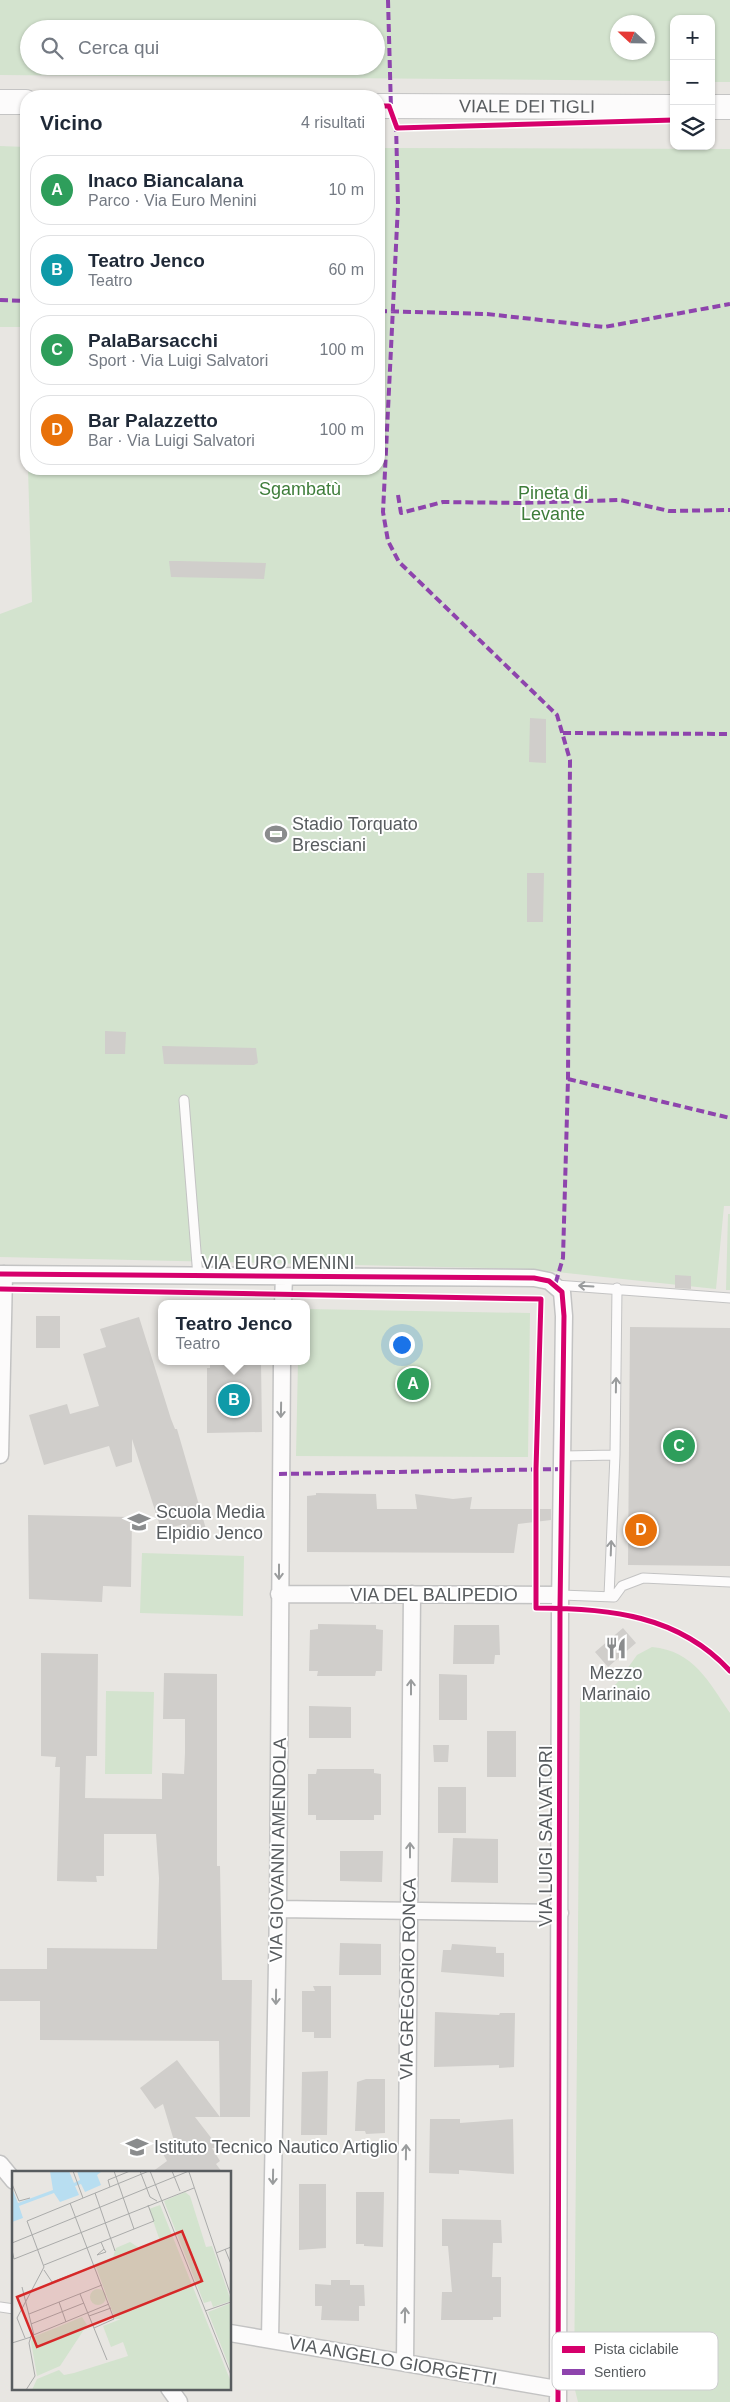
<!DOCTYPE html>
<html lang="it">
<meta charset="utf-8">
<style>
:root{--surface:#fff;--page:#f6f6f7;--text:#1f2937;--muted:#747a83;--line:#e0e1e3;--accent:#0b8043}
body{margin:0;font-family:Helvetica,sans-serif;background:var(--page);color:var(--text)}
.controls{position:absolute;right:15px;top:15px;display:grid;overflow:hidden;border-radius:10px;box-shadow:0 1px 4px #0004}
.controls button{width:45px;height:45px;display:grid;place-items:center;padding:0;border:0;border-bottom:1px solid var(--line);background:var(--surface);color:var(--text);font:25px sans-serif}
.compass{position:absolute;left:610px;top:15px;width:45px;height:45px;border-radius:50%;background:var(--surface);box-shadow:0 1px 4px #0004;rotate:292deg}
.you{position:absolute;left:401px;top:1344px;width:18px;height:18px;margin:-12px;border:4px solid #fff;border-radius:50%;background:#1a73e8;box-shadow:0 0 0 8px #1a73e833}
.badge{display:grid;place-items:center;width:32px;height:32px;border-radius:50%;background:var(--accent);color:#fff;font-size:16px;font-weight:700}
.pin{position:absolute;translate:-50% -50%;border:2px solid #fff;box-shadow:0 1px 5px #0006}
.popup{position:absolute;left:158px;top:1300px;width:152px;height:65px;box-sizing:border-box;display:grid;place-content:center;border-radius:10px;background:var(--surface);filter:drop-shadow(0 1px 4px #0005);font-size:16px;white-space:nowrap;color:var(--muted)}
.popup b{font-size:19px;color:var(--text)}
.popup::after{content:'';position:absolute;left:50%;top:100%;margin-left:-10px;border:10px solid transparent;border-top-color:var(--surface)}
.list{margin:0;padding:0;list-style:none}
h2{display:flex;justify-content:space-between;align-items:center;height:65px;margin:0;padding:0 20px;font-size:21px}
h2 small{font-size:16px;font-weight:400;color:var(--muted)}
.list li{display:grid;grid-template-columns:32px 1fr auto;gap:15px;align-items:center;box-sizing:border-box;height:70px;margin:0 10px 10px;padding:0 10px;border:1px solid var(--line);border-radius:20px}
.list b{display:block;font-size:19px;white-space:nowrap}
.list p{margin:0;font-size:16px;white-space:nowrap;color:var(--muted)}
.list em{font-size:16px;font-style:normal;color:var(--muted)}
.icon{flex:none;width:28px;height:28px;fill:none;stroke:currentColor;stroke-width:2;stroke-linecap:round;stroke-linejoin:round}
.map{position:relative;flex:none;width:730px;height:2402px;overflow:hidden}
.search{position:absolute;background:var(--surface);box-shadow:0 1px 4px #0004;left:20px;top:20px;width:365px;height:55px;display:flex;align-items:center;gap:12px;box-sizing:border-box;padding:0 18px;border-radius:28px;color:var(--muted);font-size:19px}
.panel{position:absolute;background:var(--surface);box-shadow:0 1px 4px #0004;left:20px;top:90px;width:365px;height:385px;border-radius:20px}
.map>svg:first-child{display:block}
.green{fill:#d3e3ce;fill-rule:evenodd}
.building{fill:#d0cecb}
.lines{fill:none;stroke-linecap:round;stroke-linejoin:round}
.lane-casing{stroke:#c3c3c3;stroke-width:11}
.street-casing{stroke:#c3c3c3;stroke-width:19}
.secondary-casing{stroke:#c4c4c4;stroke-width:26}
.lane{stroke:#fcfbfb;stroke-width:9}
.street{stroke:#fcfbfb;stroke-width:16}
.secondary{stroke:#fcfbfb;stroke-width:24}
.quiet{stroke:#8e44ad;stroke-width:4;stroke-dasharray:8 4;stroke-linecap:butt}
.cycleway-casing{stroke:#fff;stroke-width:8}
.cycleway{stroke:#d6006c;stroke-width:5}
.oneway{stroke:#9a9c9d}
.labels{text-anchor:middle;stroke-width:4;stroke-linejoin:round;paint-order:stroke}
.street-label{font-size:18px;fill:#585c5f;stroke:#fff}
.park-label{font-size:18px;fill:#3e7d3a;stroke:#fff}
.poi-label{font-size:18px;fill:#585c5f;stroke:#fff;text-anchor:start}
.inset-road{fill:none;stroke:#aaabaa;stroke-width:1}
.view{fill:#d62828;fill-opacity:0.15;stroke:#d62828;stroke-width:2.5}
.inset-edge{fill:none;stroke:#585c5f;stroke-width:2.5}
.key{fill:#fff;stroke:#cdcecf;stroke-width:1}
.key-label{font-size:14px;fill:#585c5f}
</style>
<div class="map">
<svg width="730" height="2402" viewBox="0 0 730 2402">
<rect width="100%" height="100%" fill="#e8e6e2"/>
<path class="green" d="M0 0H730V82H711V19H674V81L0 75ZM648 22V52H618V22ZM29 29H376V66H29Z
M0 146 26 147V400L24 327H0Z
M379 148 730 149V1206H724L716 1289 529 1269 0 1257V614L32 602 28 469H379Z
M728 1214H730V1290H726Z
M307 1309 530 1313 528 1457 296 1456 298 1361H306Z
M142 1553 244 1556 243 1616 140 1613Z
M652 1647C694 1651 708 1681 730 1713V2402H578L574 2386 580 1698 600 1696 608 1691 617 1683 637 1655Z
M106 1691 154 1692 152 1774H105Z"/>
<path class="building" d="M169 561H179L266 563 264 579 171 577Z
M530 718 546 719V763L529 762Z
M527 873H544L543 922H527Z
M105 1031 126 1032 125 1054H105Z
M162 1046 256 1048 258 1063 254 1065 164 1064Z
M675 1275 691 1276V1289L675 1288Z
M36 1316H60V1348H36Z
M139 1317 171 1419 175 1429H177L206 1529 185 1535 182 1525 161 1529 132 1439V1462L116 1467 109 1446 44 1465 29 1415 67 1404 70 1414 99 1406 83 1354 106 1347 100 1329Z
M630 1327 730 1328V1566L628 1565Z
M210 1361H261L262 1432 207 1433V1368H210Z
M316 1493 376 1494 377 1509H417L415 1494 453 1499 472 1497 470 1509H551V1520L518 1524 514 1553 307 1552V1496L316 1495Z
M28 1515 132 1517 131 1587 103 1586 102 1602 29 1599Z
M318 1624 376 1625V1629L383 1630 382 1671H376L375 1676H317L318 1671H309L310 1630 318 1629Z
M454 1625H499L500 1655H495L494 1664H453Z
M623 1628 636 1643 608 1667 595 1652Z
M41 1653 98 1654 97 1756H86L85 1798 162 1799V1773L184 1774 185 1753V1719H163L164 1673 217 1674V1866H220L222 1980H252L250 2117H195L219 2148H212L220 2161 216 2164 222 2172H152L167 2161 163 2154 175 2144 163 2104 155 2109 140 2088 177 2060 220 2117 219 2041 40 2040V2001H0V1969H47V1948L157 1949 159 1878 156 1834H104V1876H96L97 1882 57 1881 60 1767H55L56 1757 41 1756Z
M439 1674 467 1675V1720H439Z
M309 1706 351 1707V1738H309Z
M487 1731H516V1777H487Z
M433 1745H449L448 1762H434Z
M317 1769H374V1773L381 1774V1815H374V1820H316V1815H308V1774H316Z
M438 1787H466V1833H438Z
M453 1838 498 1839V1883L451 1882Z
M340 1851H383L382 1882 340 1881Z
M340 1943 381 1944V1975H339Z
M452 1944 496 1947V1953H504V1977L441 1972 443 1950H451Z
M313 1986H331V2038H314V2032H302V1991H315Z
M435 2012 499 2015 500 2013H515L514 2067 499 2068V2065L434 2067Z
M328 2071 327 2135H301L302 2072Z
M366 2079H385V2133L366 2134 365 2131H355L357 2082Z
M430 2119H460V2123L513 2119 514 2174 459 2170V2174L429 2173Z
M299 2184H326V2248L299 2250Z
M356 2192H384L383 2247 364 2246V2244H356Z
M442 2219 501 2220 502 2243H493L492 2277H501V2317H493V2320H441L442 2292H452L448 2246H442Z
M331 2280H350V2285H364L365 2306H359V2321L321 2320 322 2306H315V2284L331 2285Z"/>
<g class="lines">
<g class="lane-casing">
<path id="lane" d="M184 1100 198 1277
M556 1285 730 1298
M564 1456 615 1455
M561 1595 614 1597 622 1586 643 1578 730 1582
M609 1596 615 1455 617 1288
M0 2307 14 2309"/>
</g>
<g class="street-casing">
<path id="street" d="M0 1274 534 1278 549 1281 562 1292 564 1316 560 1608 558 2402
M283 1304 284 1276
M0 1455 4 1274
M279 1594 561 1595
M278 1909 560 1913
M0 2164 14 2181
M230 2333 557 2389
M270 2339 278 1909 282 1361
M405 2363 412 1594
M169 2388 179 2402"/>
</g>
<g class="secondary-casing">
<g id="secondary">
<path d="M0 102H26"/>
<path id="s1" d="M379 106 674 107"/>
<path d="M711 107H730"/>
</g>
</g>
<use href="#lane" class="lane"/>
<use href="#street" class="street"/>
<use href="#secondary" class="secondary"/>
<path class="quiet" d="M388 0 391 109
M396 124 398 205 383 512 388 541 399 562 557 715 570 760 568 1079 563 1258 555 1285
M0 300 26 301
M379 311 487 314 604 327 730 304
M398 495 401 513 443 502 519 503 620 500 669 511 730 510
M563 733 730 734
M568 1079 730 1118
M279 1474 564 1469"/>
<g class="cycleway-casing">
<path id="cycleway" d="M379 106H389L397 128 674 120
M0 1274 534 1278 549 1281 562 1292 564 1316 560 1608 558 2402
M0 1289 541 1299 536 1469V1608C608 1608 679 1615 730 1671"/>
</g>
<use href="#cycleway" class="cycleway"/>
</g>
<defs><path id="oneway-shaft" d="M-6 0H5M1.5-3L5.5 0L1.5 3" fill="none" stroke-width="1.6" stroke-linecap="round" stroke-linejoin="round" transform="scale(1.25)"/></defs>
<g class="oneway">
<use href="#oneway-shaft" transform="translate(586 1286) rotate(-177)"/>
<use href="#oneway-shaft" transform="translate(616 1385) rotate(-89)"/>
<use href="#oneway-shaft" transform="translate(281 1410) rotate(91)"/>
<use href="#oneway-shaft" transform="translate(611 1548) rotate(-88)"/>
<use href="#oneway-shaft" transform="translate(279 1572) rotate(90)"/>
<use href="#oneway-shaft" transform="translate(411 1687) rotate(-90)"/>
<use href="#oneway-shaft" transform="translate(410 1850) rotate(-90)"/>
<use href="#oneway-shaft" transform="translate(276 1997) rotate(91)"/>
<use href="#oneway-shaft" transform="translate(406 2152) rotate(-89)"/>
<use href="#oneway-shaft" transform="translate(273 2177) rotate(91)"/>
<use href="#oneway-shaft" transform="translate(405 2315) rotate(-89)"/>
</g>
<defs>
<g id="stadium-bare" transform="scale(1.725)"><path d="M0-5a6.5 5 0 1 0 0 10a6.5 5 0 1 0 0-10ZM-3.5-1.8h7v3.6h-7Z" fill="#8a8c8d" stroke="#fff" stroke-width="2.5" paint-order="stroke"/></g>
<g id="school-bare" transform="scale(1.725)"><path d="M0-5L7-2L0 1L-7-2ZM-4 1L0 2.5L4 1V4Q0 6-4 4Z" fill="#8a8c8d" stroke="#fff" stroke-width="2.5" paint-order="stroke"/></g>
<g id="restaurant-bare" transform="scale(1.725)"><path d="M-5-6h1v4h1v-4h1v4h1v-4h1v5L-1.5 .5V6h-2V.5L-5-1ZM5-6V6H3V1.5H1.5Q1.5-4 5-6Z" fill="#8a8c8d" stroke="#fff" stroke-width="2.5" paint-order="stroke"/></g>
</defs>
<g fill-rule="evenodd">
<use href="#stadium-bare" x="276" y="834"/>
<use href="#school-bare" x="139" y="1522"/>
<use href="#restaurant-bare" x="616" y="1648"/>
<use href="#school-bare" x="137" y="2147"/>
</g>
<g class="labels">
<g class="street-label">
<text dy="6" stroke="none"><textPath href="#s1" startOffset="148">VIALE DEI TIGLI</textPath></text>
<text x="278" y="1269">VIA EURO MENINI</text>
<text x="434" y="1601">VIA DEL BALIPEDIO</text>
<text transform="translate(546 1836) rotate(-90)" y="6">VIA LUIGI SALVATORI</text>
<text transform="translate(278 1850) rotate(-89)" y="6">VIA GIOVANNI AMENDOLA</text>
<text transform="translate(408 1979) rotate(-89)" y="6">VIA GREGORIO RONCA</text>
<text transform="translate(393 2361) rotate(10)" y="6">VIA ANGELO GIORGETTI</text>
</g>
<g class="park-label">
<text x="300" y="495">Sgambatù</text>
<text x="553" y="499">Pineta di<tspan x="553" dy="21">Levante</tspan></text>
</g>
<g class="poi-label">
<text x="292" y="830">Stadio Torquato<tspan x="292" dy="21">Bresciani</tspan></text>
<text x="156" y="1518">Scuola Media<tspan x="156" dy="21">Elpidio Jenco</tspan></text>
<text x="616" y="1679" text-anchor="middle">Mezzo<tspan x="616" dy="21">Marinaio</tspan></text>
<text x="154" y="2153">Istituto Tecnico Nautico Artiglio</text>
</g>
</g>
<g transform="translate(12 2171)">
<rect width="219" height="219" fill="#e8e6e2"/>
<path d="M173 21 178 25 194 76 200 75 219 130 201 136 199 130 192 132 152 30ZM148 34 219 211V219H20L25 208 47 199 52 204 62 202 116 185 111 171 99 176 91 155 109 148H103L83 93 101 86 104 77 118 71 129 78 148 70 137 38ZM78 126a8 8 0 1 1 16 0a8 8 0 1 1-16 0ZM219 132V200L196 141ZM70 146 75 154 48 195 25 205 19 171 21 166Z" fill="#d3e3ce"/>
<path d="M38 0H57L62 12 68 9 65 0 89 1 85 4 89 14 73 21 69 13 63 15 67 24 48 31 42 22 7 35 11 47 0 51V17L6 32 41 19Z" fill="#b8def1"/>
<path class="inset-road" d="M61 0 71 27M102 0 122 58M128 0 138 26 145 30M138 0 219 204M160 0 168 20M177 1 219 125M0 13 7 30 18 27M98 16 96 9 118 0M83 22 103 80M58 32 102 148 82 157M89 71 92 78 85 84 94 81 92 78M0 72 177 0M213 78 219 93M0 79 2 88 182 17M204 82 219 76M32 94 142 50 136 34M32 99 40 111 83 95M10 116 22 164M68 123 95 189M47 131 54 151M193 140 219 131M17 143 90 114M77 145 99 137M19 153 72 132M13 167 5 147 32 96 15 50 137 0M0 172 19 166M14 219 23 205 17 172 19 165 97 133"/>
<path class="view" d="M170 60 190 110 25 176 5 126Z"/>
<rect width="219" height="219" class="inset-edge"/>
</g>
<rect x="552" y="2332" width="166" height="58" rx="8" class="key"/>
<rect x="562" y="2346" width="23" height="7" fill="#d6006c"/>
<rect x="562" y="2369" width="23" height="6" fill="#8e44ad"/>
<g class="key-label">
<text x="594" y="2354">Pista ciclabile</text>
<text x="594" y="2377">Sentiero</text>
</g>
</svg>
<div class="controls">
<button>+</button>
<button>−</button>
<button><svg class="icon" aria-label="layers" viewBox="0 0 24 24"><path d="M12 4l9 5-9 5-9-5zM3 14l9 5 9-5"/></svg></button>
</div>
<svg class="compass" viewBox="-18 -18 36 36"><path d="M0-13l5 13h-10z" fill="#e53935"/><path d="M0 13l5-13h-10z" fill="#747a83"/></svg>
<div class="you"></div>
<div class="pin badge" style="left:413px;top:1384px;background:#2e9e5b">A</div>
<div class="pin badge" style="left:234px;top:1400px;background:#0f9aa8">B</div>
<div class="popup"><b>Teatro Jenco</b>Teatro</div>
<div class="pin badge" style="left:679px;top:1446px;background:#2e9e5b">C</div>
<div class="pin badge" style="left:641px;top:1530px;background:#e8710a">D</div>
<div class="search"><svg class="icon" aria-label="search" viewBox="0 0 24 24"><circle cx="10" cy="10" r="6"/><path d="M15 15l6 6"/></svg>Cerca qui</div>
<section class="panel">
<h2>Vicino<small>4 risultati</small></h2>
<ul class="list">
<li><span class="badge" style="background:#2e9e5b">A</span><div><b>Inaco Biancalana</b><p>Parco · Via Euro Menini</p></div><em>10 m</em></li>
<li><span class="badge" style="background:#0f9aa8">B</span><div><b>Teatro Jenco</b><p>Teatro</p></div><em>60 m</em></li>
<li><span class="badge" style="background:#2e9e5b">C</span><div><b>PalaBarsacchi</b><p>Sport · Via Luigi Salvatori</p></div><em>100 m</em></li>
<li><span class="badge" style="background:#e8710a">D</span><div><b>Bar Palazzetto</b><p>Bar · Via Luigi Salvatori</p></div><em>100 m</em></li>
</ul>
</section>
</div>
